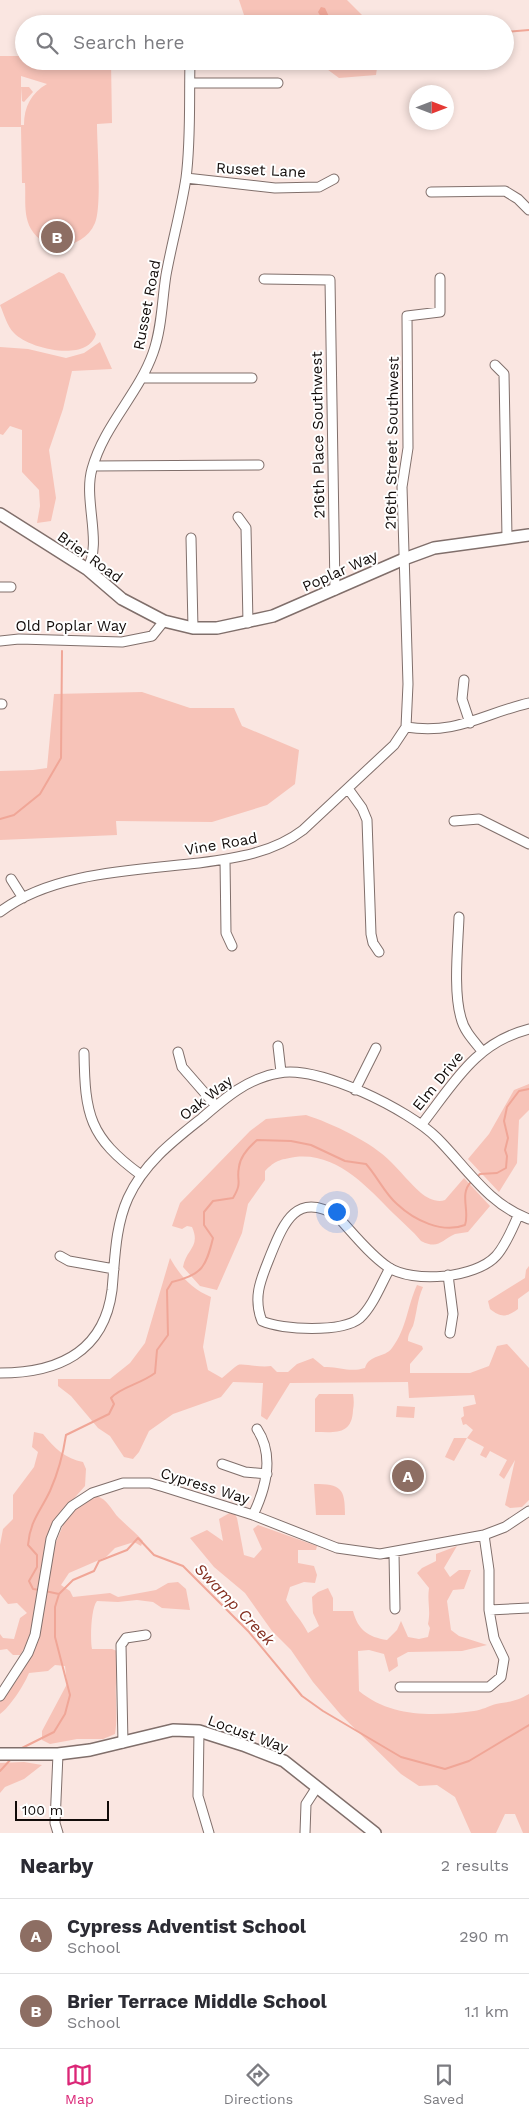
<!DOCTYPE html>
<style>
:root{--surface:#fff;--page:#f2f2f3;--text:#2b2b33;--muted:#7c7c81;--line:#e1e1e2;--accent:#db2777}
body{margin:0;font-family:"Work Sans",sans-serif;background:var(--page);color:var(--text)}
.compass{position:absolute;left:409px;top:85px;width:45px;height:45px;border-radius:50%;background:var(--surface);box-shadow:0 2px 8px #0003;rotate:90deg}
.scale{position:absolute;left:15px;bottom:12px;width:94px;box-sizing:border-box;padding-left:5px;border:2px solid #110b09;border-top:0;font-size:14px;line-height:18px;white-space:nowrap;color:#110b09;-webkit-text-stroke:4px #fff;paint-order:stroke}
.you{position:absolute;left:336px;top:1211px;width:18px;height:18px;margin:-12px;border:4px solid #fff;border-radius:50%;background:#1a73e8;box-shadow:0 0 0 8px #1a73e833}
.badge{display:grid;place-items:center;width:32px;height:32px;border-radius:50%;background:var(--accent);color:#fff;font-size:16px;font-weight:700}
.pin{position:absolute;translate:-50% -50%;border:2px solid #fff;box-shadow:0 1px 5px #0006}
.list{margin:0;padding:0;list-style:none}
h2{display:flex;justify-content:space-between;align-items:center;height:65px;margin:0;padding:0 20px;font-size:21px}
h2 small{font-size:16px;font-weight:400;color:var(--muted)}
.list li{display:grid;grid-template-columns:32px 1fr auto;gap:15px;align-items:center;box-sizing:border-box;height:75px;padding:0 20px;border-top:1px solid var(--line)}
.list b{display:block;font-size:19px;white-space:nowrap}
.list p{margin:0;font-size:16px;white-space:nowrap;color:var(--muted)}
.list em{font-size:16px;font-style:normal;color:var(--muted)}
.icon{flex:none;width:28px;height:28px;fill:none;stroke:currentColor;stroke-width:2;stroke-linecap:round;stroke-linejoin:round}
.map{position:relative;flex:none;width:529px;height:1833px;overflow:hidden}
.search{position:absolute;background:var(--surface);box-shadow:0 2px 8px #0003;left:15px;right:15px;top:15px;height:55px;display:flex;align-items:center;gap:12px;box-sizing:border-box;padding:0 18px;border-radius:28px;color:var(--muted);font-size:19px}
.sheet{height:215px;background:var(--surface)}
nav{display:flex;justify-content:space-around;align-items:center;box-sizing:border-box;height:70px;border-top:1px solid var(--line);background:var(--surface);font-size:14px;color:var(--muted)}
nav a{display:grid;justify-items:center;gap:2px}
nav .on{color:var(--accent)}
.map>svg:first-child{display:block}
.green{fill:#f7c3b8;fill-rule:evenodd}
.water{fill:#f0a697}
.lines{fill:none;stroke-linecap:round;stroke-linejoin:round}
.stream{stroke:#f0a697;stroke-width:2}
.minor-casing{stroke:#806f6b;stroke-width:11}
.major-casing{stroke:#806f6b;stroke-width:14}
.minor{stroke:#fff;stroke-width:9}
.major{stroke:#fff;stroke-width:11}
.labels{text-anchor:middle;stroke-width:4;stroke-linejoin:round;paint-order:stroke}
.street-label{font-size:15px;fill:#110b09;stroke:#fff}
.water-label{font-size:16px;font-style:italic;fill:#832d1e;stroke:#fff}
</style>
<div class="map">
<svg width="529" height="1833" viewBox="0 0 529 1833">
<rect width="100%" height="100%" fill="#fae6e1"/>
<path class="green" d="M239 0H347L371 24H247Z
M0 56H24V61H111L112 123 97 124C97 145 102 206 95 223 84 249 46 255 31 229 23 215 26 198 25 183H22L21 127H0ZM21 76 47 84C31 93 24 107 24 125H21V87L22 101 24 102 33 92 29 87H21Z
M316 61H378L376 75 339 78Z
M59 272 64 274 96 334C88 363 29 349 14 333 7 326 4 314 0 305Z
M100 342 112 369 72 371 63 409 49 450 56 498 51 521 37 523 40 506 39 490 22 472V430L10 426 3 435 0 434V347L28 349 66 358 84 353Z
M142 692 190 708H234L242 726 299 750 295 784 267 805 212 822 116 821 117 835 0 840V771L33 770 47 768 54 694Z
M529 1084V1110L519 1120 517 1163 499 1192 468 1159 489 1134 514 1090Z
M306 1115C331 1123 372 1142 391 1162 401 1172 409 1182 421 1193 427 1198 437 1203 445 1200L464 1178 490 1206 468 1232C464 1233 459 1233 455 1234 441 1240 439 1250 421 1241 413 1231 403 1223 394 1214 367 1187 337 1152 295 1157 279 1160 276 1160 265 1171V1180L248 1204 242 1233 217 1290 200 1286 183 1267C186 1249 201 1247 192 1227L187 1226 182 1229 172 1226 180 1203 250 1131 266 1119Z
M170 1258C180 1276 192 1289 211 1297L203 1347 208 1370 222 1378C227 1374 233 1368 238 1365 243 1363 260 1368 271 1366L277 1372H288L297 1364 313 1358 324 1367C339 1366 349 1373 365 1368 369 1354 385 1358 392 1348 407 1328 407 1307 417 1285L423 1287C417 1300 417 1313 413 1326 410 1332 408 1334 408 1341L422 1346 423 1349 410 1364V1373H470L489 1366 497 1346 507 1344 529 1368V1500L522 1507 510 1508 505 1505 515 1460 504 1479 499 1475 507 1460 490 1451 486 1458 480 1455 484 1447 467 1438 454 1461 445 1457 454 1438H467L473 1430 466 1424 463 1425 461 1418 464 1416 463 1407 476 1404 474 1395 409 1398 408 1382 290 1383 267 1420 261 1416 263 1383 233 1382 221 1397 173 1414 149 1431 139 1452 133 1459 124 1457 110 1436 98 1428 71 1396 58 1386V1379H110L130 1363 145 1343Z
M529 1266V1291L518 1299V1309C507 1317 501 1318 490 1309L488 1301 525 1278 526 1270Z
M319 1394H353C354 1400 354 1405 353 1410 352 1436 334 1432 315 1432V1399Z
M397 1406 415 1407 414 1418 396 1417Z
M34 1432 43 1434C54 1448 66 1459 83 1462L86 1469 85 1486 62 1512 29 1641 20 1655H13L7 1649 0 1650V1634L3 1638 14 1639 20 1618 27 1613 17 1603 8 1604 0 1594V1545L3 1529 13 1519V1495L34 1467 38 1452 32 1447Z
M314 1484C341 1484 345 1488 345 1515H316Z
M96 1496C108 1499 111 1510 119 1518 127 1526 135 1532 143 1541L141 1546 134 1542 115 1548 106 1557 69 1573 61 1585 70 1591 73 1597 110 1593 118 1597 156 1590 168 1583 178 1582 186 1589 190 1610 162 1608 153 1602 137 1600 118 1602 97 1601C91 1608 90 1639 92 1649H112L117 1651C118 1662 117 1672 116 1683 115 1700 118 1716 115 1734L103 1739H77L50 1744 42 1740V1731L67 1684 65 1666 55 1665 48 1671 29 1673C24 1685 10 1707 0 1714V1701L17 1680 39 1631 54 1547 66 1518 75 1507Z
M233 1511 237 1518 244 1555 254 1558 262 1549 253 1529 258 1525 317 1546 316 1550H298V1563L314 1566 317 1575 315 1583 304 1582 290 1587 286 1600C294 1614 301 1619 308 1633L319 1626 313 1613 312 1597 318 1592 328 1588 333 1598V1611H353C358 1630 368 1637 387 1640L397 1630 401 1621 408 1637 419 1639 428 1637 430 1628 428 1624C431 1610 427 1602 429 1588L417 1573 422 1568 436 1561V1554L457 1546 444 1568 450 1577 459 1570H471L464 1589 453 1590 447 1601 451 1630 459 1636 487 1645 462 1651 408 1652 397 1658 398 1666 389 1672 384 1654 369 1650 358 1651 359 1691C392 1718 434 1716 474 1711 482 1710 489 1706 496 1704 509 1702 517 1701 529 1694V1833H523L515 1814H505L496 1833H471L455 1797 437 1785 419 1786 401 1774 341 1715 313 1682 291 1650 272 1631 245 1593 214 1567 190 1538 207 1530 223 1541 219 1519Z
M24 1762 42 1765 24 1779 5 1787 0 1793V1763Z"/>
<path class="water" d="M321 7 325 8 331 21 329 24H325L318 12Z"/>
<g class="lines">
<path class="stream" d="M505 32 529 30
M0 819 14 815 40 794 61 758 62 651
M477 1177 480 1174 497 1173 506 1168 507 1156 505 1150 508 1138 504 1121 507 1107 519 1091 529 1089
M40 1590 33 1589 29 1581 37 1567V1555L28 1545C30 1521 40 1512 50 1491 58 1473 63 1455 66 1435L109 1414 114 1404 111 1398C120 1387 141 1384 155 1373L157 1350 168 1335 167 1290 172 1282C202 1275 206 1267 213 1238L204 1225V1212L213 1201 233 1198C243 1181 236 1182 239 1167 240 1156 249 1147 257 1140L291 1141 311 1145 345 1161 366 1164C377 1176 385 1194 397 1204 414 1220 442 1234 465 1225 470 1211 459 1194 471 1182
M45 1591 59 1594
M20 1749 54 1732 65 1714 70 1695 55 1637V1607L59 1594 73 1580 94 1571 99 1561 127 1550 138 1538 154 1555 183 1566 249 1632 302 1696 323 1711 401 1757 445 1769 469 1761 529 1725
M0 1771 12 1758"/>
<g class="minor-casing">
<path id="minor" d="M190 83H278
M186 178 275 188 319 187 334 179
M431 192 505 191 518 199 529 210
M264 279 330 280 335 590
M495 365 504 374 507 537
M142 378H252
M93 466 259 465
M238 517 246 528 248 623
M191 538 193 628
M87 569C103 544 83 500 92 469 104 425 138 395 153 353 162 328 162 300 166 275 172 242 181 211 186 178 191 140 189 100 190 61
M0 587H11
M0 641 19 639 122 642 152 636 164 621
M464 680 462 699 470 723
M0 704H2
M406 727C457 735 482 714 529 703
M349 790 362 808 367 820 371 934 373 943 379 952
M454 821 479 819 529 844
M225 860 226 933 232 946
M11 879 23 898
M0 912C51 872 137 870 199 863 236 858 273 853 303 830L394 745 406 727 408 684 402 487 408 448 407 316 440 312V278
M459 917C458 946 453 991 461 1018 464 1031 474 1041 482 1051
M278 1046 281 1072
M178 1052 182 1067 216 1106
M84 1053C85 1115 89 1137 141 1175
M355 1090 376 1048
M422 1124C454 1083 475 1043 529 1029
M60 1256 69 1261 114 1269
M390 1268C381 1284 373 1306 360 1318 342 1333 282 1330 262 1321 252 1296 262 1277 271 1254 284 1222 297 1191 337 1216 353 1233 369 1254 388 1267 413 1284 476 1278 496 1256 506 1245 512 1229 518 1216
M448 1275 453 1314 450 1333
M0 1373C57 1373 104 1353 112 1290 115 1259 115 1227 128 1198 144 1163 173 1141 202 1118 225 1098 248 1078 279 1073 319 1065 409 1110 437 1138 466 1167 489 1205 529 1219
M222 1464 245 1472 267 1474
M253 1515C266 1488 275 1456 257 1429
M394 1553 395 1609
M489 1610 529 1608
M400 1687H489L501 1677 504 1659 494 1638 489 1610V1570L484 1535
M0 1696 28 1653 35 1635 51 1539 57 1524 72 1506 92 1493 123 1483H150L164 1487 253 1515 337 1548 380 1554 484 1535 505 1527 529 1511
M199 1731 198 1796 209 1833
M123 1743 121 1645 126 1638 146 1635
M58 1833 55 1823 58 1754
M305 1833 306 1804 317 1787"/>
</g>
<g class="major-casing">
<path id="major" d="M0 514 87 569 122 599 164 621 193 628H217L273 616 404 559 434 548 529 535
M0 1754H58L90 1750 173 1730 199 1731 243 1745 284 1761 375 1833"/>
</g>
<use href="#minor" class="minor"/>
<use href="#major" class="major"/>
</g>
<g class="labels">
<g class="street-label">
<text transform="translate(261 170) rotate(3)" y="5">Russet Lane</text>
<text transform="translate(147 305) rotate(-79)" y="5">Russet Road</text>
<text transform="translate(318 435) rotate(-91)" y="5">216th Place Southwest</text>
<text transform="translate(392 443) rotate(-89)" y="5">216th Street Southwest</text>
<text transform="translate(90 557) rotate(36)" y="5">Brier Road</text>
<text transform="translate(340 571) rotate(-24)" y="5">Poplar Way</text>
<text x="71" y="631">Old Poplar Way</text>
<text transform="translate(221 844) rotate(-10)" y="5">Vine Road</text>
<text transform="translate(438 1081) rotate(-51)" y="5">Elm Drive</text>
<text transform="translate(206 1098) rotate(-38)" y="5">Oak Way</text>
<text transform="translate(205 1486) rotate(17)" y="5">Cypress Way</text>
<text transform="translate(248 1734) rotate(20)" y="5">Locust Way</text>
</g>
<g class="water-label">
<text transform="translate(235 1604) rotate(46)" y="6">Swamp Creek</text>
</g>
</g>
</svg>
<svg class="compass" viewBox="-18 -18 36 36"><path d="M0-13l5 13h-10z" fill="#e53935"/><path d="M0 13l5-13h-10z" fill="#7c7c81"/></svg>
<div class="scale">100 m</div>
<div class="you"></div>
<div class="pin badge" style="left:408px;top:1476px;background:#8d6e63">A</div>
<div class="pin badge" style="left:57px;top:237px;background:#8d6e63">B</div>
<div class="search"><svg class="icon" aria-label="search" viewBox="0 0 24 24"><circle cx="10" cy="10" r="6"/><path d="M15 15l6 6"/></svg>Search here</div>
</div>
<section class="sheet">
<h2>Nearby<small>2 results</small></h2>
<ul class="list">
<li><span class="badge" style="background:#8d6e63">A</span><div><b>Cypress Adventist School</b><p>School</p></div><em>290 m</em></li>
<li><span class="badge" style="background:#8d6e63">B</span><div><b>Brier Terrace Middle School</b><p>School</p></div><em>1.1 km</em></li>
</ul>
</section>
<nav>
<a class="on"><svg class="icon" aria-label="map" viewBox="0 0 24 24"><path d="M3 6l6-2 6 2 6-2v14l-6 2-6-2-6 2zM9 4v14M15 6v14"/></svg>Map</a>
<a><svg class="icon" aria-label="directions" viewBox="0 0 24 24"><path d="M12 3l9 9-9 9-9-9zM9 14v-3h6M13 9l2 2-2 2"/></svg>Directions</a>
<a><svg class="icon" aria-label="saved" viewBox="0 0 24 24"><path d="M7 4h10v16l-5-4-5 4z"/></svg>Saved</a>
</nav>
